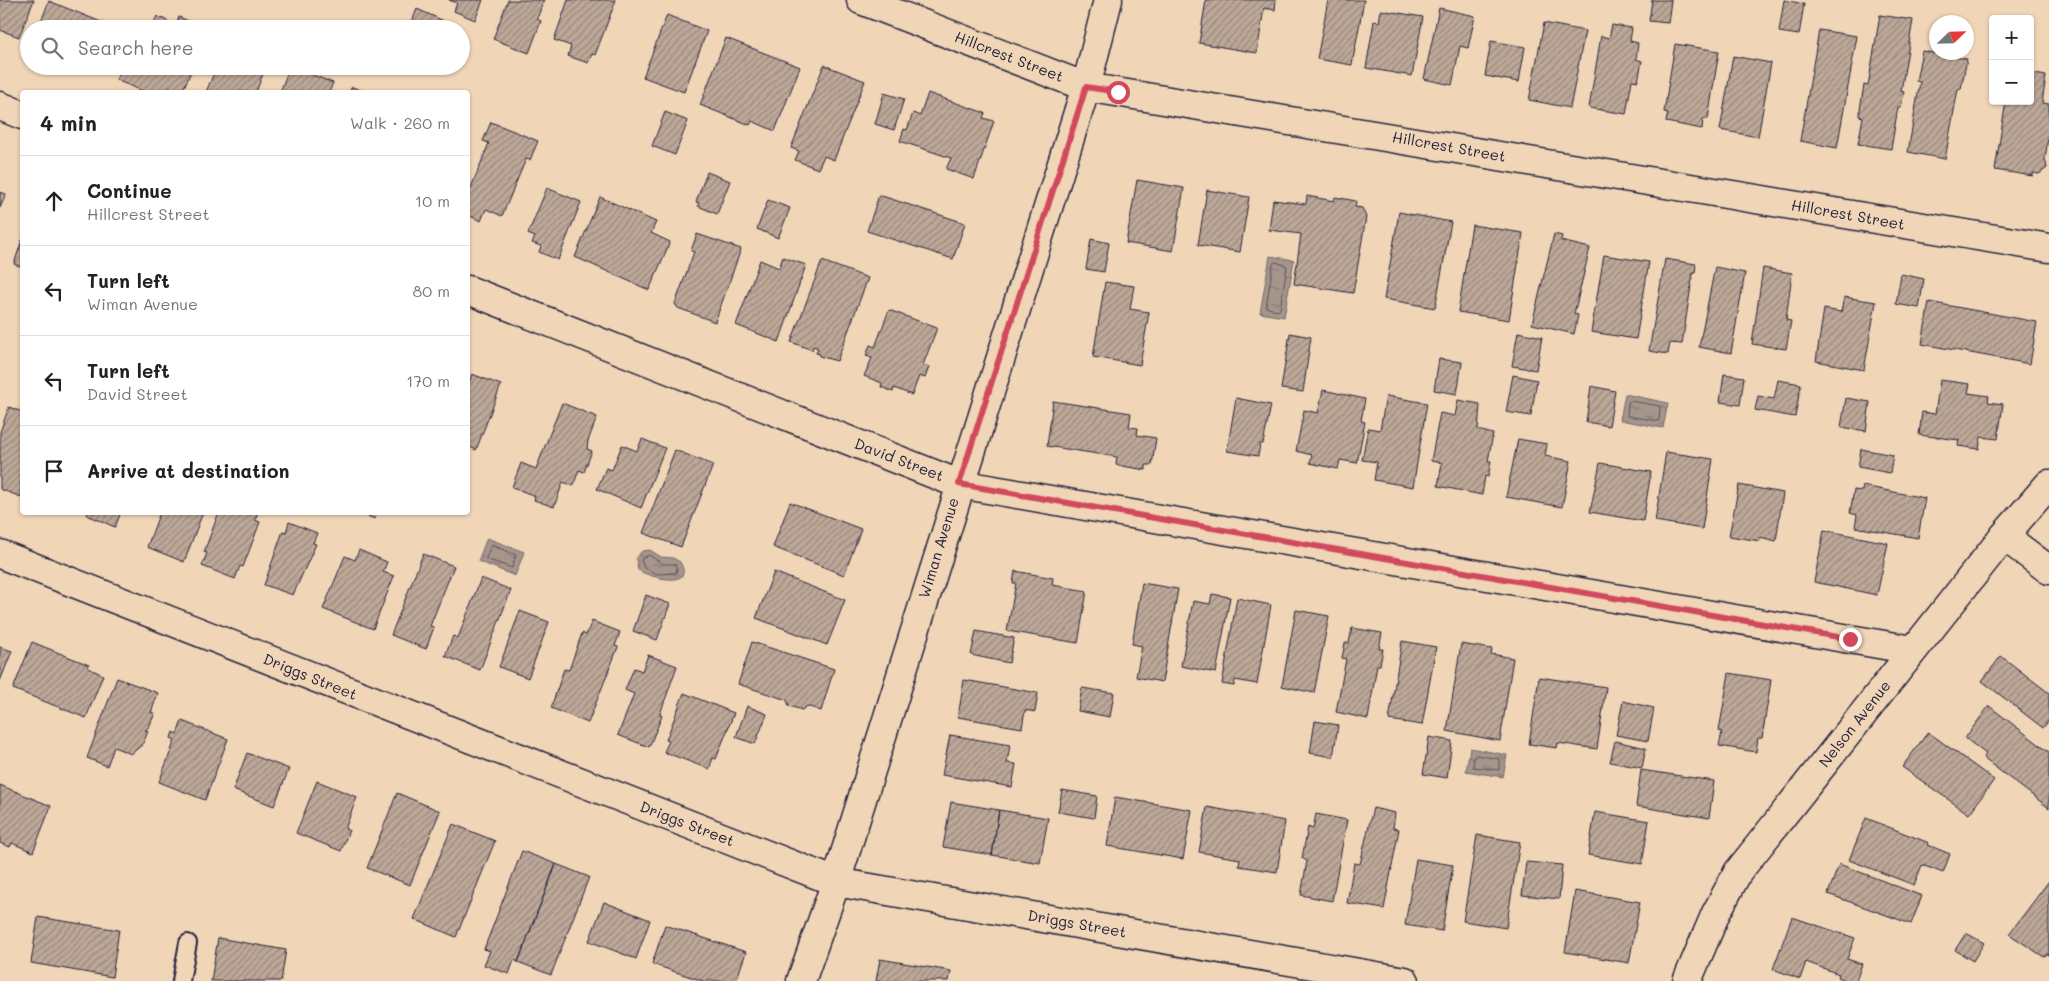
<!DOCTYPE html>
<meta charset="utf-8">
<style>
:root{--surface:#fff;--page:#f2f2f2;--text:#202124;--muted:#757577;--line:#e0e0e0}
body{margin:0;font-family:Mali,sans-serif;background:var(--page);color:var(--text)}
.controls{position:absolute;right:15px;top:15px;display:grid;overflow:hidden;border-radius:5px;box-shadow:0 1px 4px #0004}
.controls button{width:45px;height:45px;display:grid;place-items:center;padding:0;border:0;border-bottom:1px solid var(--line);background:var(--surface);color:var(--text);font:25px sans-serif}
.compass{position:absolute;left:1929px;top:15px;width:45px;height:45px;border-radius:50%;background:var(--surface);box-shadow:0 1px 4px #0004;rotate:67deg}
.stop{position:absolute;width:15px;height:15px;margin:-11px;border:4px solid #d1495b;border-radius:50%;background:#fff}
.stop.end{background:#d1495b;border-color:#fff;box-shadow:0 1px 5px #0008}
.list{margin:0;padding:0;list-style:none}
h2{display:flex;justify-content:space-between;align-items:center;height:65px;margin:0;padding:0 20px;font-size:21px}
h2 small{font-size:16px;font-weight:400;color:var(--muted)}
.list li{display:grid;grid-template-columns:32px 1fr auto;gap:15px;align-items:center;box-sizing:border-box;height:90px;padding:0 20px;border-top:1px solid var(--line)}
.list b{display:block;font-size:19px;white-space:nowrap}
.list p{margin:0;font-size:16px;white-space:nowrap;color:var(--muted)}
.list em{font-size:16px;font-style:normal;color:var(--muted)}
.icon{flex:none;width:28px;height:28px;fill:none;stroke:currentColor;stroke-width:2;stroke-linecap:round;stroke-linejoin:round}
.map{position:relative;flex:none;width:2049px;height:981px;overflow:hidden}
.search{position:absolute;background:var(--surface);box-shadow:0 1px 4px #0004;left:20px;top:20px;width:450px;height:55px;display:flex;align-items:center;gap:12px;box-sizing:border-box;padding:0 18px;border-radius:28px;color:var(--muted);font-size:19px}
.panel{position:absolute;background:var(--surface);box-shadow:0 1px 4px #0004;left:20px;top:90px;width:450px;height:425px;border-radius:5px}
.map>svg:first-child{display:block}
.water{fill:url(#water-ripples);stroke:#71676b}
.lines{fill:none;stroke-linecap:round;stroke-linejoin:round}
.shore{stroke:#57505b;stroke-width:1}
.building{fill:url(#building-hatch);stroke:#22223b}
.service-casing{stroke:#22223b;stroke-width:20}
.minor-casing{stroke:#22223b;stroke-width:31}
.tertiary-casing{stroke:#22223b;stroke-width:31}
.service{stroke:#f0d5b7;stroke-width:16}
.minor{stroke:#f0d5b7;stroke-width:28}
.tertiary{stroke:#f0d5b7;stroke-width:28}
.route{stroke:#d1495b;stroke-width:6}
.labels{text-anchor:middle;stroke-width:5;stroke-linejoin:round;paint-order:stroke}
.street-label{font-size:15px;fill:#22223b;stroke:#f0d5b7}
</style>
<div class="map">
<svg width="2049" height="981" viewBox="0 0 2049 981">
<defs>
<pattern id="water-ripples" width="26" height="14" patternUnits="userSpaceOnUse" patternTransform="scale(1.25)"><rect width="26" height="14" fill="#a6958b"/><path d="M2 4q2-2 4 0t4 0M15 11q2-2 4 0t4 0" fill="none" stroke="#877973"/></pattern>
<pattern id="building-hatch" width="6" height="6" patternUnits="userSpaceOnUse" patternTransform="scale(1.25)"><rect width="6" height="6" fill="#bda898"/><path d="M-1 1l2-2M0 6l6-6M5 7l2-2" fill="none" stroke="#99887d"/></pattern>
</defs>
<rect width="100%" height="100%" fill="#f0d5b7"/>
<filter id="ink" filterUnits="userSpaceOnUse"><feTurbulence type="fractalNoise" baseFrequency=".02" numOctaves="2"/><feDisplacementMap in="SourceGraphic" scale="10" xChannelSelector="R" yChannelSelector="G"/><feConvolveMatrix kernelMatrix="1 2 1 2 8 2 1 2 1" color-interpolation-filters="sRGB"/></filter>
<g filter="url(#ink)">
<path class="water" d="M1270 256 1294 260 1284 317 1260 313Z
M1625 394 1668 403 1663 428 1620 420Z
M487 538 524 552 515 576 478 561Z
M650 550 661 557 673 558 680 562C696 589 650 578 638 570L636 558 642 551Z
M1470 748 1507 755 1503 777 1466 771Z"/>
<g class="lines">
<path class="shore" d="M1276 262 1287 266 1280 309 1278 311 1266 307 1273 264Z
M1631 401 1660 406 1659 421 1627 416 1628 403Z
M492 545 516 555 512 568 486 559Z
M649 555 663 564H675L677 568 676 573 657 574 644 568 641 560Z
M1476 755 1499 759V770L1473 767 1474 757Z"/>
</g>
<path class="building" d="M0 0H34L19 37 0 30Z
M449 0H483L475 20 454 11 457 3Z
M508 0H544L537 19 541 21 529 53 493 39Z
M568 0H616L595 55 592 54 588 63 568 56 571 46 554 40Z
M1206 0H1276L1275 10 1264 8 1257 53 1199 43Z
M1328 0H1364L1352 65 1317 59Z
M1652 0H1671L1668 23 1649 21Z
M1784 0 1804 4 1799 35 1779 32Z
M49 1 116 28V29H38Z
M1439 8 1475 16 1468 48 1460 46 1452 85 1424 79Z
M417 9 444 21 441 29H409Z
M1381 10 1423 17 1412 76 1366 68 1374 21 1379 22Z
M667 15 707 31 684 92 643 77Z
M1880 15 1913 20 1901 91 1904 92 1901 107H1898L1891 149 1858 144 1863 117 1859 116 1864 85 1868 86Z
M157 16 176 25 179 17 198 25 197 29H151Z
M1544 23 1585 31 1570 108 1529 100Z
M1612 25 1632 28 1630 41 1638 43 1636 59 1642 61 1638 81 1632 80 1626 114 1589 108 1601 36 1609 38Z
M1819 30 1857 36 1837 148 1800 141Z
M726 38 800 67 775 131 752 121 750 125 700 105Z
M1491 41 1525 47 1519 82 1485 76Z
M1675 44 1719 51 1708 119H1703L1702 129 1666 122 1668 113 1664 112Z
M1922 51 1967 59 1961 89H1958L1945 159 1908 152 1920 82 1916 81Z
M1733 56 1771 63 1758 137 1720 130Z
M824 65 865 81 834 160 824 156 818 169 795 160 799 151 791 148Z
M122 66H208L206 72 193 67 182 92 169 88 167 92H145L116 80Z
M217 66H266L256 92H206Z
M290 66 333 83 329 92H280Z
M2030 73 2046 76 2042 103 2049 104V130L2045 159 2047 168 2039 174 2033 173V176L1995 170 2006 101H2030Z
M352 87 367 92H349Z
M884 93 904 99 894 130 875 124Z
M928 93 985 113 983 118 994 121 974 179 946 169 951 158 900 141 904 129 907 130 913 113 920 116Z
M665 112 688 121 675 155 652 146Z
M491 122 538 141 530 160 526 159 502 216 486 209 481 221 468 215V195L489 143 483 141Z
M707 172 730 181 717 214 698 206 699 203 696 202Z
M1137 180 1184 188 1173 251 1126 243Z
M547 188 581 202 558 260 539 252 541 246 532 243 535 237 528 234Z
M1207 190 1249 197 1240 252 1198 245Z
M0 192 6 194 0 208Z
M879 195 965 223 953 259 867 231Z
M1307 196 1334 201 1335 197 1356 201 1355 207 1362 208 1366 217 1353 293 1294 284 1301 234 1269 230 1273 200 1306 204Z
M600 197 656 222 651 233 670 242 649 290 575 257Z
M768 200 790 208 778 238 757 229Z
M1399 212 1451 222 1435 308 1384 299Z
M1472 225 1523 233 1509 320 1458 312Z
M697 234 741 249 715 322 678 308 675 304 694 252 691 251Z
M1554 234 1562 236 1561 241 1590 248 1574 314 1578 315 1574 334 1532 324Z
M1091 239 1109 243 1104 272 1086 269Z
M22 240V267L14 264Z
M1604 255 1649 262 1636 339 1591 332Z
M783 257 806 265 779 342 736 325 760 260 779 268Z
M1665 259 1696 264 1695 273H1693L1682 344 1670 343 1668 354 1649 351Z
M822 261 868 278 837 361 819 356 820 354 816 353 818 348 813 346 812 350 791 342Z
M1715 267 1745 273 1731 353 1699 347Z
M1763 268 1792 273 1786 320 1791 321 1786 349 1752 344Z
M1901 274 1924 279 1919 308 1896 304Z
M1105 282 1134 286 1130 309 1149 312 1140 365 1093 357Z
M1844 297 1876 302 1864 370 1816 361 1824 309 1841 312Z
M1929 302 2037 322 2030 364 1922 344Z
M889 310 937 328 923 365 929 367 925 378 919 376 912 395 894 388 893 392 881 387 882 383 864 376 872 358 866 356 870 345 875 347Z
M1518 332 1542 337 1536 370 1512 366Z
M1290 333 1311 337 1303 392 1281 389Z
M1439 359 1462 362 1457 394 1434 390Z
M472 374 501 385 476 450 468 446V386Z
M1724 374 1744 377 1740 405 1720 402Z
M1513 375 1537 380 1531 416 1506 412Z
M1778 380 1801 384 1795 417 1755 410 1758 396 1774 399Z
M1940 380 1970 384 1968 393 1989 396 1988 402 2003 404 1998 439 1981 437 1979 449 1958 446 1959 440 1919 435 1922 412 1935 414Z
M1591 386 1615 391 1609 426 1586 422Z
M1323 390 1365 399 1361 421 1365 422 1357 463 1340 460 1338 469 1310 463 1312 455 1296 451 1304 410 1318 413Z
M1386 396 1427 403 1413 487 1374 480 1377 462 1362 460 1368 428 1380 430Z
M1236 398 1271 405 1263 444H1260L1258 456 1227 451Z
M1846 398 1870 402 1866 431 1841 427Z
M1458 400 1480 404 1478 430 1493 434 1488 461H1491L1488 477 1485 476 1482 495 1438 486 1442 463 1431 461 1440 413 1455 416Z
M1053 401 1131 413 1129 427 1138 428 1137 435 1156 438 1152 465H1146V470L1116 465 1117 457 1047 446Z
M562 403 597 417 588 441 587 449 592 451 584 472 579 470 573 486 563 482 554 507 534 500 535 496 512 487 521 463 536 469Z
M9 407 22 412 21 497 0 489V432Z
M642 439 665 448 641 508 597 489 606 468 612 470 622 445 637 451Z
M1518 439 1547 444 1545 456 1571 461 1562 507 1506 497Z
M1861 449 1893 455 1890 473 1858 467Z
M675 450 713 465 681 547 643 533Z
M1666 452 1713 459 1702 529 1655 521Z
M1600 463 1651 472 1643 521 1590 512Z
M1739 485 1783 493 1776 541 1760 537V541L1729 536Z
M1863 486 1925 498 1918 538 1855 527 1857 515 1850 513 1854 490 1862 491Z
M790 502 861 529 844 575 773 547Z
M88 512H121L115 527 87 515Z
M160 512H203L184 562 147 547Z
M219 512H258L255 520 260 522 243 567 240 566 235 579 202 566 207 553 204 552Z
M357 512H377L375 519Z
M289 522 317 533 313 543 316 544 293 595 264 585 283 531 286 532Z
M1824 530 1888 543 1877 595 1814 582Z
M359 550 387 562 383 572 394 576 373 629 323 609 345 556 355 560Z
M423 554 454 566 430 626 434 627 426 649 391 635Z
M1015 571 1053 578 1052 585 1087 591 1078 643 1007 631 1016 583H1013Z
M774 572 845 600 827 645 756 618Z
M481 578 511 590 480 670 445 656 453 636 458 638Z
M1142 583 1178 589 1162 682 1136 677 1142 646 1132 644Z
M1212 594 1230 597 1216 673 1181 666 1193 601 1210 604Z
M646 595 670 604 657 640 633 631Z
M1237 598 1271 605 1257 684 1235 680 1234 686 1222 684Z
M1296 610 1329 616 1314 693 1282 686Z
M520 611 549 622 528 678 499 667Z
M592 621 620 632 615 646 618 647 588 723 551 708 564 669 569 670 582 633 586 635Z
M1352 628 1382 633 1379 649H1383L1380 665H1377L1368 719 1336 712 1346 659 1342 658 1345 643H1349Z
M976 631 1014 638 1009 663 971 655Z
M1402 641 1436 647 1422 725 1389 720Z
M32 642 89 665 88 668 103 675 86 718 13 689Z
M752 642 834 669 821 711 807 706 802 710 789 706 787 700 738 684Z
M1461 644 1492 649 1491 654 1513 658 1500 741 1447 731Z
M0 647 12 651 0 681Z
M648 655 677 666 660 714 662 716 649 747 618 735 634 694 625 690 634 668 642 671Z
M2001 656 2049 693V720L2043 728 1982 681Z
M1729 673 1771 680 1762 738H1758L1756 752 1719 746 1722 732 1719 731Z
M1539 677 1606 687 1597 749 1558 743 1557 748 1529 744Z
M117 678 158 693 151 713H155L149 727 145 730 148 731 143 744 131 754 114 747 107 766 87 758Z
M964 680 1038 693 1035 712 1025 710 1022 728 958 717Z
M1082 688 1114 693 1110 717 1078 711Z
M684 693 734 713 716 759 713 758 709 769 664 752 669 741 666 740Z
M1623 701 1654 708 1648 741 1616 735Z
M747 706 767 714 755 744 736 737Z
M1989 706 2049 752V808L1983 758 1986 754 1965 738Z
M182 721 228 739 205 800 159 782 175 740 171 738 173 732 177 734Z
M1315 721 1338 725 1333 757 1310 753Z
M1928 732 1994 780 1969 814 1902 767Z
M950 735 1010 745 1007 763 1016 764 1012 787 942 775Z
M1429 737 1452 741 1447 778 1423 774Z
M1615 741 1646 748 1642 768 1610 762Z
M247 753 289 769 274 806 233 790Z
M1641 770 1714 781 1709 818 1636 806Z
M317 781 357 797 345 829 349 830 341 851 296 833Z
M0 785 51 806 33 852 12 843 10 847 0 843Z
M1062 790 1097 796 1094 818 1058 812Z
M397 793 440 811 410 885 367 868Z
M1115 797 1192 810 1183 859 1107 846Z
M951 802 999 810 992 855 943 847Z
M1207 807 1285 821 1277 872 1239 866 1240 859 1199 852Z
M1373 808 1395 813 1393 828 1399 829 1384 909 1347 903 1354 863 1360 864Z
M999 810 1048 818 1040 863 992 855Z
M1595 812 1649 821 1642 864 1588 855Z
M1316 814 1347 820 1332 901 1301 895 1307 861 1302 858 1308 827 1313 829Z
M1866 818 1929 843 1928 845 1950 854 1943 873 1922 865 1914 885 1849 860Z
M453 824 495 841 456 937 414 919Z
M1477 835 1520 842 1506 928 1463 921Z
M522 851 556 864 518 962 514 960 509 974 484 965 490 951 484 949Z
M1416 859 1453 865 1442 931 1405 925Z
M1526 862 1562 865 1559 899 1522 895Z
M556 864 589 877 551 975 518 962Z
M1839 864 1922 896 1911 924 1828 894Z
M2049 881V955L2047 954 2044 957 2009 934Z
M1575 891 1640 902 1629 963 1565 952Z
M604 902 650 920 636 959 589 941Z
M38 917 119 930 112 977 31 963Z
M1792 917 1855 938 1847 959 1862 964 1856 981H1848L1838 977 1839 974 1806 962 1800 979 1773 969Z
M665 925 746 952 736 981H703L652 964Z
M1966 933 1984 943 1973 961 1955 950Z
M218 938 286 950 281 981H211Z
M880 959 951 971 949 981H876Z"/>
<g class="lines">
<g class="service-casing">
<path id="service" d="M181 981 188 943"/>
</g>
<g class="minor-casing">
<path id="minor" d="M861 0 1086 87 2049 248
M0 106 22 115
M468 290 959 484 1913 650
M2004 536 2049 570
M0 554 836 882 1405 981
M801 981 836 882 1086 87 1108 0"/>
</g>
<g class="tertiary-casing">
<path id="tertiary" d="M1687 981 1716 913 1738 872 2004 536 2049 484"/>
</g>
<use href="#service" class="service"/>
<use href="#minor" class="minor"/>
<use href="#tertiary" class="tertiary"/>
</g>
</g>
<g class="lines" filter="url(#ink)">
<path class="route" d="M1118 92 1086 87 959 484 1850 639"/>
</g>
<g class="labels">
<g class="street-label">
<text transform="translate(1009 57) rotate(21)" y="5">Hillcrest Street</text>
<text transform="translate(1449 147) rotate(10)" y="5">Hillcrest Street</text>
<text transform="translate(1848 215) rotate(10)" y="5">Hillcrest Street</text>
<text transform="translate(899 460) rotate(21)" y="5">David Street</text>
<text transform="translate(939 548) rotate(-73)" y="5">Wiman Avenue</text>
<text transform="translate(310 677) rotate(22)" y="5">Driggs Street</text>
<text transform="translate(1855 724) rotate(-52)" y="5">Nelson Avenue</text>
<text transform="translate(687 824) rotate(21)" y="5">Driggs Street</text>
<text transform="translate(1077 924) rotate(10)" y="5">Driggs Street</text>
</g>
</g>
</svg>
<div class="controls">
<button>+</button>
<button>−</button>
</div>
<svg class="compass" viewBox="-18 -18 36 36"><path d="M0-13l5 13h-10z" fill="#e53935"/><path d="M0 13l5-13h-10z" fill="#757577"/></svg>
<div class="stop" style="left:1118px;top:92px"></div>
<div class="stop end" style="left:1850px;top:639px"></div>
<div class="search"><svg class="icon" aria-label="search" viewBox="0 0 24 24"><circle cx="10" cy="10" r="6"/><path d="M15 15l6 6"/></svg>Search here</div>
<section class="panel">
<h2>4 min<small>Walk · 260 m</small></h2>
<ul class="list">
<li><svg class="icon" aria-label="ahead" viewBox="0 0 24 24"><path d="M12 20V5M6 11l6-6 6 6"/></svg><div><b>Continue</b><p>Hillcrest Street</p></div><em>10 m</em></li>
<li><svg class="icon" aria-label="left" viewBox="0 0 24 24"><path d="M17 20v-9H6M10 6l-5 5 5 5"/></svg><div><b>Turn left</b><p>Wiman Avenue</p></div><em>80 m</em></li>
<li><svg class="icon" aria-label="left" viewBox="0 0 24 24"><path d="M17 20v-9H6M10 6l-5 5 5 5"/></svg><div><b>Turn left</b><p>David Street</p></div><em>170 m</em></li>
<li><svg class="icon" aria-label="arrive" viewBox="0 0 24 24"><path d="M6 21V4h12l-3 4 3 4H6"/></svg><div><b>Arrive at destination</b></div></li>
</ul>
</section>
</div>
